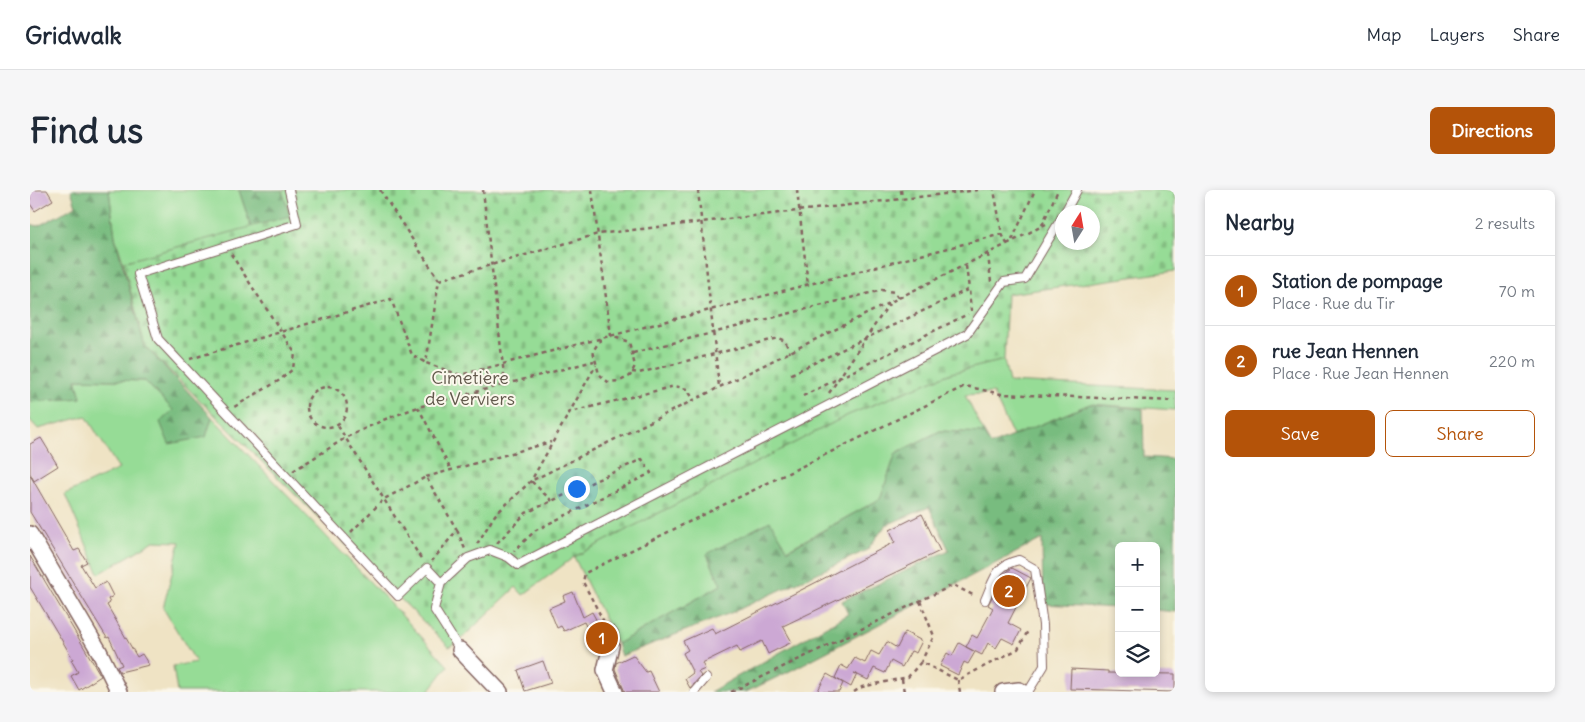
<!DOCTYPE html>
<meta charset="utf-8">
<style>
:root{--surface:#fff;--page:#f6f6f7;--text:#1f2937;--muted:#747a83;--line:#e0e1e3;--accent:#b45309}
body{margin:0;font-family:Delius,sans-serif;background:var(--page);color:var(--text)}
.controls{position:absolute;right:15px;bottom:15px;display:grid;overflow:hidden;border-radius:8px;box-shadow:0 2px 8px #0003}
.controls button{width:45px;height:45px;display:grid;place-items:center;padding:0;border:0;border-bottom:1px solid var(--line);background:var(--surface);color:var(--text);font:25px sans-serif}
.compass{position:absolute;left:1025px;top:15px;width:45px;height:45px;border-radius:50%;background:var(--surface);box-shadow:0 2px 8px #0003;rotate:11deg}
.you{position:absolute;left:546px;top:298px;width:18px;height:18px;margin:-12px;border:4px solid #fff;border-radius:50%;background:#1a73e8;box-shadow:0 0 0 8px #1a73e833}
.badge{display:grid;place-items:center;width:32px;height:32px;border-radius:50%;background:var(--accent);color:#fff;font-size:16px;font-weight:700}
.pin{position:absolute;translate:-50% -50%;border:2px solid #fff;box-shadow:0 1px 5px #0006}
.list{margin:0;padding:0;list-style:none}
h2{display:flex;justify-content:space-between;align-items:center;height:65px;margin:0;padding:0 20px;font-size:21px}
h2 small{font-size:16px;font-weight:400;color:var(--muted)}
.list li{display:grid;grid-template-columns:32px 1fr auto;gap:15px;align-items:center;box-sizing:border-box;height:70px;padding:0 20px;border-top:1px solid var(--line)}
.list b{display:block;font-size:19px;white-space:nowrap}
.list p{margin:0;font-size:16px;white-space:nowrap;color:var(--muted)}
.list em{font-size:16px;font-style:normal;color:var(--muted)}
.actions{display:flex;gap:10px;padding:15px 20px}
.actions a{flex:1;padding:11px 0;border:1px solid var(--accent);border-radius:8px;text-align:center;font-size:18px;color:var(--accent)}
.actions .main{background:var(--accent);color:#fff}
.icon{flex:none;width:28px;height:28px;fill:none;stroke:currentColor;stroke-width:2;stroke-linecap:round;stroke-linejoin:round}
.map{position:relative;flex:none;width:1145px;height:502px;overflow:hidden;border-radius:8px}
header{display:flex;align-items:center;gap:30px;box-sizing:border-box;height:70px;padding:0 25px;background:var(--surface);border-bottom:1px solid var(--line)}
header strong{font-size:24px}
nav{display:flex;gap:28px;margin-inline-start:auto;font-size:18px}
.intro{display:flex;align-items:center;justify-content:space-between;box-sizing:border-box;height:120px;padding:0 30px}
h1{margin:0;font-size:35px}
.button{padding:12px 22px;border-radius:8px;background:var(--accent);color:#fff;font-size:18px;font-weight:700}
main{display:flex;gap:30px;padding:0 30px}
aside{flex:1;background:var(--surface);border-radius:8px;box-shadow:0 2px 8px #0003}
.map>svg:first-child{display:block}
.green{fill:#96dc96;stroke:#707e60}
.forest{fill:url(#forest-firs);stroke:#616e55}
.cemetery{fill:url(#cemetery-stones);stroke:#707e60;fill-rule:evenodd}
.building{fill:#cca8d4}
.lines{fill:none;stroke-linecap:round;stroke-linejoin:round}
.service-casing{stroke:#846461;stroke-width:10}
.minor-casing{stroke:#846461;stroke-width:18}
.path{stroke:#846461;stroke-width:2.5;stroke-dasharray:4 4;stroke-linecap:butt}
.service{stroke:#fff;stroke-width:8}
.minor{stroke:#fff;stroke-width:15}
.labels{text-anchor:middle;stroke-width:4;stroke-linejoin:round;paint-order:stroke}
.park-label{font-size:18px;fill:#61584b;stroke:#fbf7ec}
</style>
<header>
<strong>Gridwalk</strong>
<nav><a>Map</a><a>Layers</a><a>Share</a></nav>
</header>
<div class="intro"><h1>Find us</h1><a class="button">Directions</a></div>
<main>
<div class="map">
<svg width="1145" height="502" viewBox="0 0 1145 502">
<defs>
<pattern id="forest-firs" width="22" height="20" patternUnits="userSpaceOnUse" patternTransform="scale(1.25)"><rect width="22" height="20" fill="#78bc7f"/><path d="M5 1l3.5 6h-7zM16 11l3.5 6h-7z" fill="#649868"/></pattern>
<pattern id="cemetery-stones" width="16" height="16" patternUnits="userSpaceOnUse" patternTransform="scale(1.25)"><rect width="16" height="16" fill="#96dc96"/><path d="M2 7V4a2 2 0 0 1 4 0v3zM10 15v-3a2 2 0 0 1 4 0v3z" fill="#83bc81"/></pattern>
</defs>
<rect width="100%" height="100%" fill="#fbf7ec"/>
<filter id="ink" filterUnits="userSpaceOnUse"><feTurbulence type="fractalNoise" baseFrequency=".02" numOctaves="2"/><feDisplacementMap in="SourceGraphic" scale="10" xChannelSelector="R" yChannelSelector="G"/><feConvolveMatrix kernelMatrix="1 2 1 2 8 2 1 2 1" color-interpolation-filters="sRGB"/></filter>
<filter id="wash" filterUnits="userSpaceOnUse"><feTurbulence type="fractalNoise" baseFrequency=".0096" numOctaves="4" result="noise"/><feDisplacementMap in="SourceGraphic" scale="20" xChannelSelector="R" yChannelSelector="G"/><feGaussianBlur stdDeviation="1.12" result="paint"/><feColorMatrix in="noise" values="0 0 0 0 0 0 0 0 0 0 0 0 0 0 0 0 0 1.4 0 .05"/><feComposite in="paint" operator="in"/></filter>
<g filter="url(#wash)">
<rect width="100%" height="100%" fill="#efe3c4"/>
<path class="green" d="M79 0H209L221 37 93 72 85 47Z
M974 170 979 192 1145 200V220L1060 214 983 246 963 203 935 205 954 243 910 241 866 263 850 309 757 360 677 364 691 395 587 454 544 367 818 225 921 183Z
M46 189 115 191 143 220 176 247 182 227 365 418 418 476 398 502H147L143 476 166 472 133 418 150 352 124 351 69 384 35 304 89 279 56 226 8 239 0 230V212L51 208Z"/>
<path class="forest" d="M41 0H79L85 47 115 156 182 227 176 247 139 254 130 232 143 220 115 191 46 189 51 208 0 212V34L8 36 46 16Z
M209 0H252L261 26 221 37Z
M1060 214 1113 219 1114 267 1145 269V422L1126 420V356H1089V418L1013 414 1012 349 756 483 716 502H680L818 424 812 411 919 360 899 317 856 335 837 360 703 422 591 466 587 454 691 395 677 364 740 331 758 360 850 309 866 263 910 241 954 243 961 255Z"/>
<path class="cemetery" d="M252 0H1145V81L977 104 974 170 921 183 818 225 544 367 493 405 486 397 428 452 419 457 115 156 93 72 260 26ZM1032 22H1062V52H1032Z"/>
<g id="blocks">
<path class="building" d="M0 0H17L23 10 5 21 0 14Z
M11 248 28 276 4 291 0 283V254Z
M0 285 44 361 49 359 57 372 51 375 65 398 76 392 83 406 78 409 80 413 77 415 107 467 112 464 119 475 90 482 87 477 92 475 79 447 77 448 0 322Z
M892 324 910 361 753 436 762 452 738 464 732 451 710 462 707 456 672 473 675 479 668 482 671 486 660 498 655 489 663 483 653 463 658 460 653 451 682 438 685 444 865 352 860 340Z
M0 366 71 486 49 500 41 486 48 482 41 470 43 469 0 397Z
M982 378 1001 388 978 433 991 440 984 454 972 448 966 458 958 453 952 465 936 457 942 445 947 448 963 418 958 415 972 386Z
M543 402 553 427 562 422 569 435 558 440 554 432 534 441 531 436 527 438 519 418 535 411 533 406Z
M875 442 892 451 886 463 881 461 872 477 861 471 855 483 844 478 838 490 824 483 827 484 821 497 805 488 811 475 818 479 825 468 835 473 841 461 849 465 857 452 867 458Z
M929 453 945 462 938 474 934 472 928 485 910 476 917 463 922 466Z
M603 465 616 482 619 481 629 502H595L585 479 586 473Z
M513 471 521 493 495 501 488 480Z
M1041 479 1078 481V483L1145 484V502L1040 499Z
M797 484 813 493 809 502H787Z"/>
</g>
</g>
<g filter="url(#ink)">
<use href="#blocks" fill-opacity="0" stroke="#846461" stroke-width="1"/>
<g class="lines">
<g class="service-casing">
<path id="service" d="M259 0 267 34 108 84 128 149 368 406 397 378 411 393
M1035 22 1047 0
M955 410C964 390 965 375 989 370L1005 379 1013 435 1014 476 998 502
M430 460 404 419 411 393 438 368 460 360 478 367 488 375 937 144 974 92 995 89 1032 27
M664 502 676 488"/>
</g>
<g class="minor-casing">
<path id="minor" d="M0 344 69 461 89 502
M580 444 581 456 575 480 585 502
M430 460 470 502
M973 502 989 500 993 502"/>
</g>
<path class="path" d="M350 0 409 90 396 173 430 185 972 44 964 0
M453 0 475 194
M562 0 581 146 599 152 605 176 600 186 590 191 578 192 569 184 563 161 571 149
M668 0 689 197
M767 0 778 95
M871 0 872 8
M1012 35 1028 0
M982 50 1005 0
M977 54 1016 34
M201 64 265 163 263 179 250 190 204 217
M958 64 961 92
M936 76 939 99
M409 90 568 44 949 0
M603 163 852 100 864 102 869 109
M160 169 361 109 382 165 396 173
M602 182 609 183 748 148 755 151 760 163
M761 184 939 99 941 121
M277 217a20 20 0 1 1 40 0a20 20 0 1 1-40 0Z
M799 203 859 114
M773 206 938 124
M388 217 421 280
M537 223 645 196 657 199 664 210
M308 236 392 370
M263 281 317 247 353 230 388 217 564 171
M396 287 521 252
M522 311 501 291 977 54 972 44
M427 340 435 359
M321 342 354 309 396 287 427 340 402 371
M467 353 496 323 612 269 621 283 506 340 484 361
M447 354 465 325 501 291 566 175
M890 411 904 446 891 472
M574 432 553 392 555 383 935 196 971 204 1145 211
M872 489 874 502
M928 490 930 502
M701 502 923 395 945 406
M824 502 832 497 878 487 891 472 928 490 988 459 999 439"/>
<use href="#service" class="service"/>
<use href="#minor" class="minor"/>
</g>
</g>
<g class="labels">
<g class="park-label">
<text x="440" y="194">Cimetière<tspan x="440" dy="21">de Verviers</tspan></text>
</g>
</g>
</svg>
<div class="controls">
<button>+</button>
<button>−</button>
<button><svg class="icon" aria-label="layers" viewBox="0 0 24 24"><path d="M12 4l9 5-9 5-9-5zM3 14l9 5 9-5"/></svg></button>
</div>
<svg class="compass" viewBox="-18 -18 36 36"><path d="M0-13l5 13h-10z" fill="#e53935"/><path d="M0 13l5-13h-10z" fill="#747a83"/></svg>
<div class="you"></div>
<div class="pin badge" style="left:572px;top:448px">1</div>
<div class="pin badge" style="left:979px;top:401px">2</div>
</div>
<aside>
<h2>Nearby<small>2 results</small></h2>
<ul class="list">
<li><span class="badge">1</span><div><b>Station de pompage</b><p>Place · Rue du Tir</p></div><em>70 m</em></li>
<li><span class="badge">2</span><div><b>rue Jean Hennen</b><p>Place · Rue Jean Hennen</p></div><em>220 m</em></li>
</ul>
<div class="actions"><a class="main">Save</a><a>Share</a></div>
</aside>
</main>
